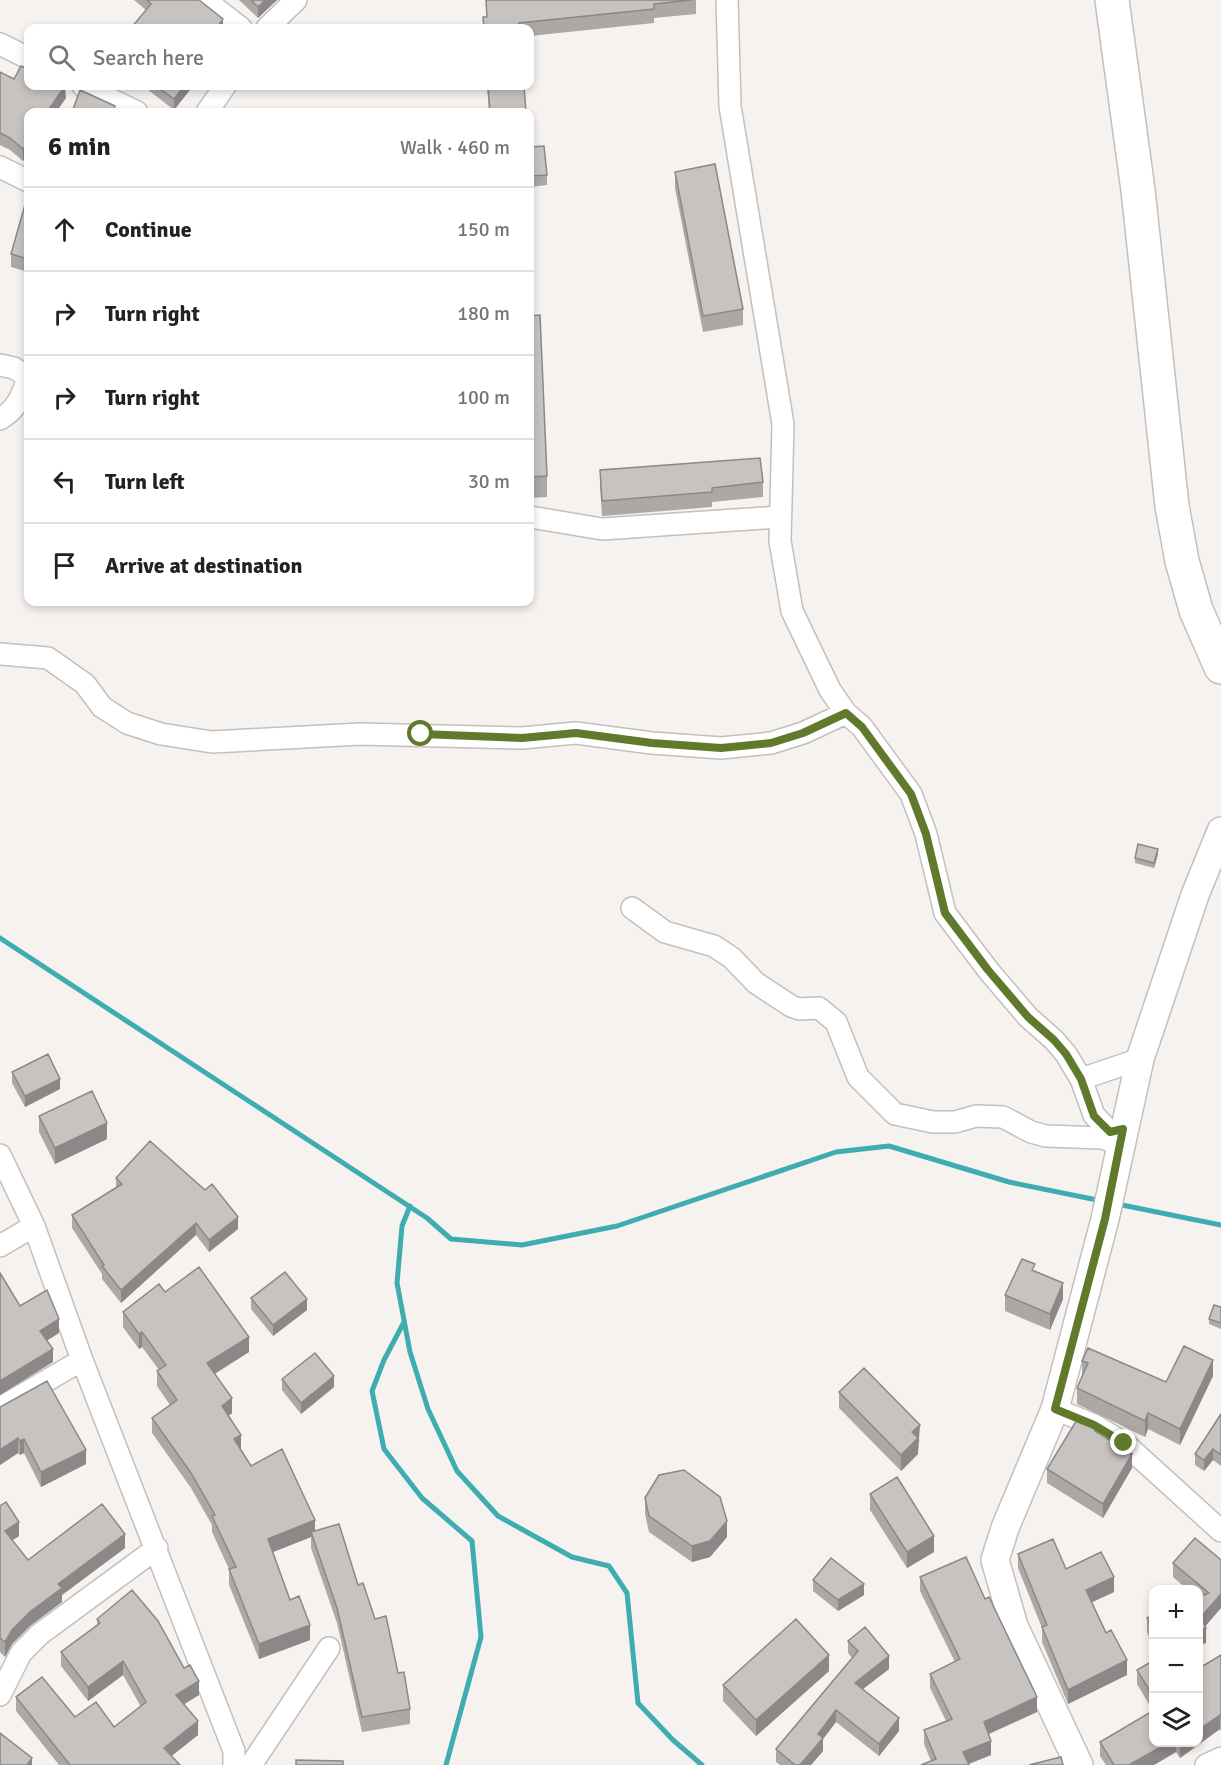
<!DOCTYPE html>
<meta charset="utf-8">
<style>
:root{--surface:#fff;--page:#f2f2f2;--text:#222;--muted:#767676;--line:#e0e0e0}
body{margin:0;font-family:Signika,sans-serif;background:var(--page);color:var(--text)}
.controls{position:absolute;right:18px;bottom:18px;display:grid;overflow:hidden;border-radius:12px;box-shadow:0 3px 9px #0003}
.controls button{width:54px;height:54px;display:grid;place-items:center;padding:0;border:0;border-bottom:2px solid var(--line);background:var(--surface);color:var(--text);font:30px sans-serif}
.stop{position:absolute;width:18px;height:18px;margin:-14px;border:4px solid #607a2d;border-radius:50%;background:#fff}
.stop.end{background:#607a2d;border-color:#fff;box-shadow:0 2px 6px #0008}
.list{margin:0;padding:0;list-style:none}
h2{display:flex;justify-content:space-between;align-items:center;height:78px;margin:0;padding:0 24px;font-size:26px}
h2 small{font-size:20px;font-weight:400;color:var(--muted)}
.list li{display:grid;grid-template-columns:39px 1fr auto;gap:18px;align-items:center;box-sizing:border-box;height:84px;padding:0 24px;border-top:2px solid var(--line)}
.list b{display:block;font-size:22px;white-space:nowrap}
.list em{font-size:20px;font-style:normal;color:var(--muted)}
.icon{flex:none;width:33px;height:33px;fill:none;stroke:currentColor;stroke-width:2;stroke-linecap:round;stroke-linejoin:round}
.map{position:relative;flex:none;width:1221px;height:1765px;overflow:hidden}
.search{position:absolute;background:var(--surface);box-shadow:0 3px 9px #0003;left:24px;top:24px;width:510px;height:66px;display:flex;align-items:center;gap:15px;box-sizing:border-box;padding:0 21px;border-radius:12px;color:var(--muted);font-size:22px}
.panel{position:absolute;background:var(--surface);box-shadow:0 3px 9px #0003;left:24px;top:108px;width:510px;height:498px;border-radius:12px}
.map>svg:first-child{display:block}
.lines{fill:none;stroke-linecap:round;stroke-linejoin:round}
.stream{stroke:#3facb1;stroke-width:5}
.minor-casing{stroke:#c3bfbd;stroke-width:24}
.tertiary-casing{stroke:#c3bfbd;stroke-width:30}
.primary-casing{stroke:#c3bfbd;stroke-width:36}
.minor{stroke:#fff;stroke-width:21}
.tertiary{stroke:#fff;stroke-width:27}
.primary{stroke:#fff;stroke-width:33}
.wall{fill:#aba8a6}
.shaded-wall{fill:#8b8887}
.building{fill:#c7c3c1;stroke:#8b8887;stroke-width:1.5}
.route{stroke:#607a2d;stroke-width:8}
</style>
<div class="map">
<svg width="1221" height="1765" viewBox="0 0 1221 1765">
<rect width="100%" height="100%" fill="#f6f2f0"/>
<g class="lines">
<path class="stream" d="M0 938 427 1218 451 1239 522 1245 617 1226 836 1152 889 1146 1009 1182 1102 1201
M1117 1204 1221 1225
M410 1206 402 1226 397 1283 410 1352 428 1409 457 1471 498 1516 572 1557 609 1566 627 1593 638 1703 673 1740 702 1765
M404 1322 384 1360 372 1391 384 1449 422 1498 472 1541 481 1637 446 1765"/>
<g class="minor-casing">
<path id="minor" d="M205 0 241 28
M727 0 730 106 783 424 780 541 792 611 830 690 846 713 862 727 911 794 926 834 945 913 988 970 1028 1017 1054 1040 1066 1054 1081 1079 1094 1115 1110 1132 1123 1129
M267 28 296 0
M0 44 28 58
M83 86 137 112
M207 112 225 86
M0 167 28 181
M0 365 14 368 28 377
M0 419C17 409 21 397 28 379
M530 517 602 529 779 517
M0 654 48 658 85 684 102 707 127 723 161 734 212 742 360 734 522 738 576 733 652 743 721 748 771 743 803 733 846 713
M632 908 665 932 714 946 732 958 756 983 791 1006 799 1009 819 1008 836 1022 858 1077 895 1114 933 1122H955L976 1116 1003 1117 1031 1132 1046 1136 1103 1138 1120 1145
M1081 1079 1140 1059
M0 1155 34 1226 82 1360 234 1751V1765
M0 1246 34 1226
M0 1408 82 1360
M1055 1409 1094 1425 1124 1443 1221 1531
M0 1695 21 1653 40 1634 157 1548
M251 1765 329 1648
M1206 1765 1221 1758"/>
</g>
<g class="tertiary-casing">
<path id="tertiary" d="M1079 1765 1014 1626 995 1560 1005 1528 1055 1409 1105 1219 1140 1059 1195 895 1221 831"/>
</g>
<g class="primary-casing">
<path id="primary" d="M1112 0 1138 190 1172 506 1182 561 1196 610 1221 667"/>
</g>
<use href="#minor" class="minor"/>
<use href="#tertiary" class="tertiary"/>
<use href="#primary" class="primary"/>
</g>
<path class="wall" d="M134 0H199L223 28 146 10Z
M239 0H277L258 18Z
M486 0H696V14L654 18V23L530 36V28H483V17H486Z
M0 72 14 79 66 98 56 112H28V153L23 161 10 150 0 145Z
M143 86H193L174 110Z
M487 86H524L526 112H489Z
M530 147 547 175V185L530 187Z
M675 172 743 309V325L703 332 675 188Z
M28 194V272L11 267V254Z
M530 316 547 476V497L530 498Z
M600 470 763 482V497L712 502V507L602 516 600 485Z
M1158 854 1154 868 1135 863V858Z
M12 1072 60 1089 25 1107 12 1083Z
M39 1116 107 1139 55 1164 39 1132Z
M116 1178 238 1229 209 1252 196 1235 121 1303 102 1279V1274L72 1228V1215L116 1188Z
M1035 1272 1063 1299 1050 1330 1005 1311V1295Z
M165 1292 249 1352 215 1374 232 1413 228 1416 241 1450 251 1466 315 1531 358 1585 375 1619 398 1673 410 1709V1724L362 1732 337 1623 311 1548V1537L273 1552 290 1600 310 1640 259 1659 229 1585V1569L212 1532V1525L191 1488 152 1433V1418L170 1405 157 1386V1371L159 1370 142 1347 139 1349 123 1327V1312Z
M251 1298 307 1310 273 1336 251 1309Z
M1221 1307V1329L1209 1324V1319Z
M1082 1361 1166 1382 1213 1376 1180 1445 1148 1429 1145 1437 1077 1404V1388L1082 1377Z
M282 1379 334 1387 301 1414 282 1390Z
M839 1392 920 1441 918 1442V1454L901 1471 839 1408Z
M0 1407 86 1464 41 1487 24 1453 20 1455 18 1453 0 1465Z
M1221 1414V1466L1213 1460 1204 1471 1195 1465V1454Z
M1097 1432 1132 1468 1103 1518 1047 1483V1469Z
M870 1494 934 1552 907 1568 870 1510Z
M645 1498 727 1537 710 1557 692 1562 649 1532 645 1514Z
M0 1506 19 1536 12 1540 28 1560 125 1548 62 1595V1602L31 1625 12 1644 5 1657 0 1652Z
M1018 1554 1066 1569 1114 1592 1092 1602 1127 1675 1068 1704 1042 1642V1628L1018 1568Z
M1221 1560V1608L1205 1626 1206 1643 1198 1645V1590H1188L1173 1577V1563Z
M920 1577 985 1599 1037 1712 989 1734 991 1755 968 1764 931 1761 924 1744V1730L946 1721 930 1688V1674L955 1662 920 1591Z
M813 1580 864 1595 838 1611 813 1591Z
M1154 1615V1648L1147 1632V1618Z
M97 1619 199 1695 184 1704 198 1735 171 1756 180 1765H59L16 1711V1697L75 1717 114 1727 141 1707 123 1675 88 1701 61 1666V1652L97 1625Z
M848 1641 889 1669 863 1689 899 1731 879 1756 836 1722 823 1739V1751L811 1765H780L776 1762V1749L852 1658 848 1653Z
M1221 1655V1731L1220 1729 1180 1758 1176 1752 1154 1765H1106L1100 1756V1742L1153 1711 1137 1684V1670L1154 1660V1743H1198Z
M829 1671 756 1736 723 1701V1685Z"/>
<path class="shaded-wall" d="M265 0H277L258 18V7Z
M223 19V28H218V26Z
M65 86 66 98 56 112H47Z
M184 86H193L174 110V99Z
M28 141V153L23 161V149Z
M1158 849V854L1154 868V863Z
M60 1079V1089L25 1107V1096Z
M107 1123V1139L55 1164V1148Z
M238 1217V1229L209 1252V1240Z
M196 1223V1235L121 1303V1290Z
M1063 1283V1299L1050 1330V1314Z
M307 1299V1310L273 1336V1325Z
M59 1319V1333L40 1345V1331Z
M142 1332V1347L139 1349V1334Z
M249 1337V1352L207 1378V1363Z
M53 1349V1362L0 1395V1381Z
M1213 1360V1376L1180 1445V1429Z
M334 1376V1387L301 1414V1403Z
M232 1398V1413L222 1421V1406Z
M1148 1413V1429L1145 1437V1421Z
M920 1425 918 1454 901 1471V1455L912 1432Z
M241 1435V1450L234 1439Z
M18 1438V1453L0 1465V1450Z
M24 1439V1453L20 1455V1441Z
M1213 1449V1460L1204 1471V1460Z
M86 1450V1464L41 1487V1472Z
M1132 1454V1468L1103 1518V1504Z
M315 1520V1536L311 1532V1537L268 1554V1539Z
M727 1521V1537L710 1557 692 1562V1546Z
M19 1522V1536L5 1545V1531Z
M125 1534V1548L62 1595V1602L31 1625 12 1644 5 1657V1642L12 1630 58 1584Z
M934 1536V1552L907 1568V1552Z
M1114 1577V1592L1086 1605V1590Z
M864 1584V1595L838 1611V1600Z
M1221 1594V1608L1202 1630 1206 1628V1643L1198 1645V1631L1201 1617Z
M310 1625V1640L259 1659V1644Z
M829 1655V1671L756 1736V1720Z
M889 1656V1669L855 1695V1683Z
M1127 1660V1675L1068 1704V1690Z
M123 1661V1675L88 1701V1687Z
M199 1681V1695L176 1709V1695Z
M1037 1697V1712L984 1736V1722Z
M836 1710V1722L823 1739V1751L811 1765H800L818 1734Z
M1220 1715V1729L1180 1758V1743H1198V1730Z
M899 1718V1731L879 1756V1744Z
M198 1721V1735L164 1762V1748Z
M991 1741V1755L966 1765 963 1752Z
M1168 1743H1176V1752L1154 1765H1129Z
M32 1758V1765H27Z"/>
<path class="building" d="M147 0H199L223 19 218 26 221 28H131L151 4Z
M251 0H265L258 7Z
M486 0H692L654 4V9L519 23 520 28H484L483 17H487Z
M21 66 28 69V86H65L47 112H28V141L23 149 10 138 0 133V72L14 79Z
M156 86H184L174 99Z
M488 86H524L526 112H490Z
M80 90 115 106 114 109 121 112H72Z
M544 146 547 175 530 176V147Z
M715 164 743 309 703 316 675 172Z
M28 194V259L11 254Z
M540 315 547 476 530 477V316Z
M760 458 763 482 712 488V492L602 501 600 470Z
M1138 844 1158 849 1154 863 1135 858Z
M48 1054 60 1079 25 1096 12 1072Z
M92 1091 107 1123 55 1148 39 1116Z
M150 1141 205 1190 212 1184 238 1217 209 1240 196 1223 121 1290 102 1266 104 1265 72 1215 122 1184 116 1178Z
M1022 1259 1035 1264 1032 1270 1063 1283 1050 1314 1005 1295Z
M199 1267 249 1337 207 1363 232 1398 222 1406 241 1435 234 1439 251 1466 282 1449 315 1520 268 1539 290 1600 299 1596 310 1625 259 1644 229 1569 236 1567 212 1516 215 1515 191 1473 152 1418 177 1400 157 1371 166 1365 142 1332 139 1334 123 1312 159 1284 165 1292Z
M285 1272 307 1299 273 1325 251 1298Z
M0 1273 20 1306 47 1290 59 1319 40 1331 53 1349 0 1381Z
M1214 1305 1221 1307V1323L1209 1319Z
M1184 1346 1213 1360 1180 1429 1148 1413 1145 1421 1077 1388 1088 1363 1082 1361 1088 1348 1166 1382Z
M315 1353 334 1376 301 1403 282 1379Z
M864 1368 920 1425 912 1432 918 1438 901 1455 839 1392Z
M47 1381 86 1450 41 1472 24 1439 20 1441 18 1438 0 1450V1407Z
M1221 1414V1455L1213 1449 1204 1460 1195 1454Z
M1078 1418 1097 1428 1095 1431 1132 1454 1103 1504 1047 1469Z
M684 1470 720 1497 727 1521 710 1541 692 1546 649 1516 645 1498 659 1475Z
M897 1477 934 1536 907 1552 870 1494Z
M6 1502 19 1522 5 1531 28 1560 102 1504 125 1534 58 1584 62 1588 31 1611 12 1630 5 1642 0 1638V1506Z
M339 1524 358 1585 363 1583 375 1619 386 1616 398 1673 404 1672 410 1709 362 1717 337 1608 311 1532Z
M1195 1538 1221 1560V1594L1201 1617 1206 1628 1198 1631V1597L1209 1593 1173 1563Z
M1053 1539 1066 1569 1101 1552 1114 1577 1086 1590 1106 1633 1111 1630 1127 1660 1068 1690 1042 1627 1047 1625 1018 1554Z
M966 1557 985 1599 989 1597 1037 1697 984 1722 991 1741 963 1752 969 1765H921L936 1759 924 1730 952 1719 930 1674 960 1659 920 1577Z
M831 1558 864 1584 838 1600 813 1580Z
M132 1590 158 1621 184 1668 190 1665 197 1678 199 1681 176 1695 198 1721 164 1748 180 1765H70L16 1697 42 1677 75 1717 96 1702 114 1727 146 1702 123 1661 88 1687 61 1652 100 1623 97 1619Z
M1154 1615V1634L1147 1618Z
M796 1619 829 1655 756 1720 723 1685Z
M865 1627 889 1656 855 1683 899 1718 879 1744 836 1710 818 1734 823 1738 800 1765H795L776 1749 858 1651 848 1641Z
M1221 1655V1717L1220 1715 1198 1730V1669Z
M1154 1660V1698L1137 1670Z
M1154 1710V1743H1168L1129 1765H1114L1100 1742Z
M0 1733 32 1758 27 1765H0Z
M1061 1757 1063 1765H1029Z
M296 1760 343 1761V1765H296Z"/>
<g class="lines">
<path class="route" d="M421 734 522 738 576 733 652 743 721 748 771 743 803 733 846 713 862 727 911 794 926 834 945 913 988 970 1028 1017 1054 1040 1066 1054 1081 1079 1094 1116 1110 1132 1123 1129 1105 1219 1055 1409 1094 1425 1124 1443"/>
</g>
</svg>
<div class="controls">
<button>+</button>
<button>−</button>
<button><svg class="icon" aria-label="layers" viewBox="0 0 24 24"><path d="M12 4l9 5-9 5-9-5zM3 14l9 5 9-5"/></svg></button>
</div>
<div class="stop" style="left:421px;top:734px"></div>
<div class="stop end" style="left:1124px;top:1443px"></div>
<div class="search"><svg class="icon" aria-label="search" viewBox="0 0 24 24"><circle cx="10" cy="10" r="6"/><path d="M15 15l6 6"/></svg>Search here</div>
<section class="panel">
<h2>6 min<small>Walk · 460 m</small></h2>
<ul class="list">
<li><svg class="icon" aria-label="ahead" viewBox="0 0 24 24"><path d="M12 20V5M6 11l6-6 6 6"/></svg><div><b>Continue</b></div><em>150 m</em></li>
<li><svg class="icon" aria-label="right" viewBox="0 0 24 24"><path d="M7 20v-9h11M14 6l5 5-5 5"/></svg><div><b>Turn right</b></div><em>180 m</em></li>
<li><svg class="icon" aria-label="right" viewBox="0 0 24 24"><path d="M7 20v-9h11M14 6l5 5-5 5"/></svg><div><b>Turn right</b></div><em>100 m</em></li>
<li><svg class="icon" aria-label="left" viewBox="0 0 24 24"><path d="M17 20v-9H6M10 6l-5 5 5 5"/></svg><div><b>Turn left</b></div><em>30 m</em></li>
<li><svg class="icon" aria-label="arrive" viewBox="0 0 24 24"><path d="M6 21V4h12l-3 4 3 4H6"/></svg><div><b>Arrive at destination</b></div></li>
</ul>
</section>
</div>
